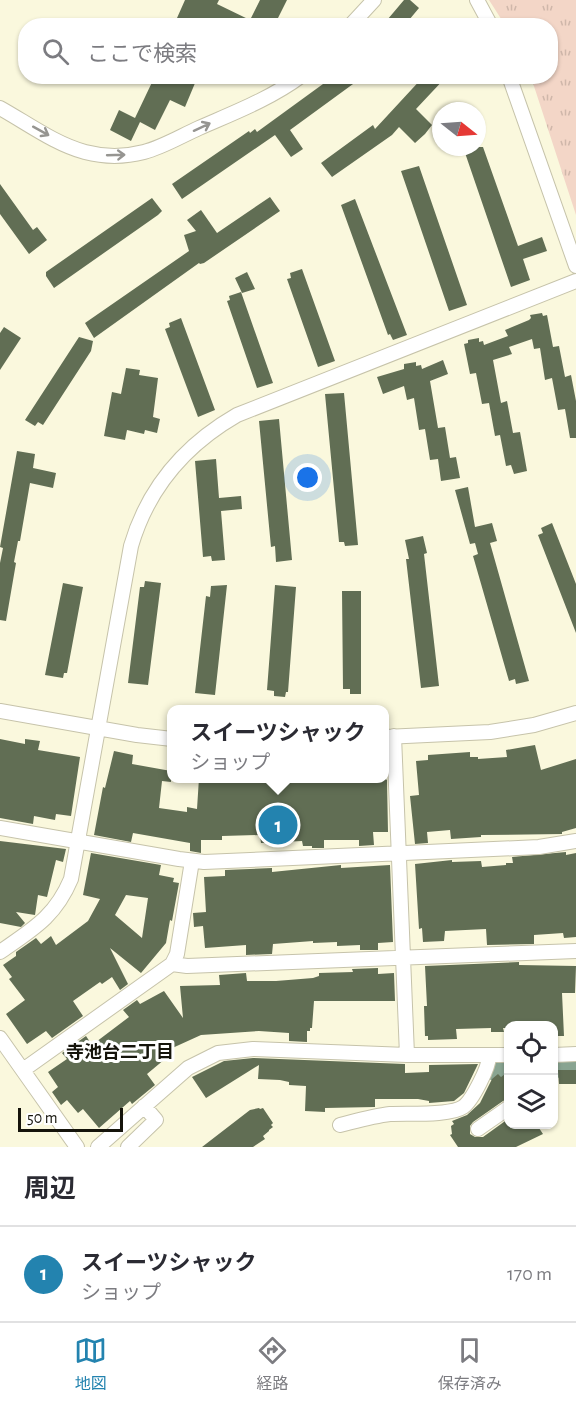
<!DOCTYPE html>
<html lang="ja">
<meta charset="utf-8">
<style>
:root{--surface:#fff;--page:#f7f7f7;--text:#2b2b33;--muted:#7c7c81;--line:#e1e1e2;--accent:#2383af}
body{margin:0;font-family:"Alegreya Sans","Noto Sans JP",sans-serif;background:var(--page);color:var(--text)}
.controls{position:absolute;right:18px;bottom:18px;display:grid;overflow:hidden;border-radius:12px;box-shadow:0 2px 4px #0004}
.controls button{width:54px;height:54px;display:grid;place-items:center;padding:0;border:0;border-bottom:2px solid var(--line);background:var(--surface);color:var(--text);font:30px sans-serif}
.compass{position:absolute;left:432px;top:102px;width:54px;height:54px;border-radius:50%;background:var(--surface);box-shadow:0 2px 4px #0004;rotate:107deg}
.scale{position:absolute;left:18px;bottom:15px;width:105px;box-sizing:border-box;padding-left:6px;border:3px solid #15140b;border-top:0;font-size:16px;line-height:21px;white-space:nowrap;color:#15140b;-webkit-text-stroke:4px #fff;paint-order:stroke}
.you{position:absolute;left:308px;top:478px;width:21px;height:21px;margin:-15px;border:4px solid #fff;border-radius:50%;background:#1a73e8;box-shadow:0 0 0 9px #1a73e833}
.badge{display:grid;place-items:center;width:39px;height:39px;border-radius:50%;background:var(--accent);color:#fff;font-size:20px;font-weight:700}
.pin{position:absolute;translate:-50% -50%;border:3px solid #fff;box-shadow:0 2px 6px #0006}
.popup{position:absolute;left:167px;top:705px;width:222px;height:78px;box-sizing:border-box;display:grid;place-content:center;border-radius:12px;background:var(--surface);filter:drop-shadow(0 2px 4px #0005);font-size:20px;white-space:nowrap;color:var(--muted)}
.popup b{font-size:22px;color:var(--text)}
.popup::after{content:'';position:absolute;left:50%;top:100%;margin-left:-12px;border:12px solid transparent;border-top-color:var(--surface)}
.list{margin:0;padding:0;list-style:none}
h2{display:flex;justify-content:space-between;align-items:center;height:78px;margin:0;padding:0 24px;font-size:26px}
h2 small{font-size:20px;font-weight:400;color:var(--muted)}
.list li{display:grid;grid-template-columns:39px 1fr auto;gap:18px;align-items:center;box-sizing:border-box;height:96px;padding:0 24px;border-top:2px solid var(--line)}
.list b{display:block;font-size:22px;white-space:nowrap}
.list p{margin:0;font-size:20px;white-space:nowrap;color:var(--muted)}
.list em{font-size:20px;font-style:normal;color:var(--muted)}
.icon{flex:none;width:33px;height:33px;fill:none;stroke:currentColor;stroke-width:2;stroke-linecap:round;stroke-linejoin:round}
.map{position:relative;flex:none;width:576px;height:1147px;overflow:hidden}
.search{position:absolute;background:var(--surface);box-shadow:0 2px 4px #0004;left:18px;right:18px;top:18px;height:66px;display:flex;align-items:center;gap:15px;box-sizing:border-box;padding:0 21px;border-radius:24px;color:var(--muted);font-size:22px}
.sheet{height:174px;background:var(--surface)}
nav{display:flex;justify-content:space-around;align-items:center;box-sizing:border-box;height:84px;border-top:2px solid var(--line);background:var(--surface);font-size:16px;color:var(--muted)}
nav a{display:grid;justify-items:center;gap:3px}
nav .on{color:var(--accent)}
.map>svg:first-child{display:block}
.grass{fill:url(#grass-tufts)}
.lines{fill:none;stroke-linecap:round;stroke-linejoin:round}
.river{stroke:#89a491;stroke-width:26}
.building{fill:#616e54;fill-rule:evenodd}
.minor-casing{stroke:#c6c3aa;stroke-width:16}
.minor{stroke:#fff;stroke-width:14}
.oneway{stroke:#969591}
.labels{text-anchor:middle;stroke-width:6;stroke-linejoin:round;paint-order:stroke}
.neighbourhood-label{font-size:18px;font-weight:bold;fill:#15140b;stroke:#fff}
</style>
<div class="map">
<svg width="576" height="1147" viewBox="0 0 576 1147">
<defs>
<pattern id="grass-tufts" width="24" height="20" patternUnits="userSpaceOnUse" patternTransform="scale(1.5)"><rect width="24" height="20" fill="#f3d6c7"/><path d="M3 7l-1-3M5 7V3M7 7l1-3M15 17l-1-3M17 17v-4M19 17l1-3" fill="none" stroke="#cfb7aa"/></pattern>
</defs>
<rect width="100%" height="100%" fill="#faf8dd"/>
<path class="grass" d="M489 0H576V215L531 77 550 76V26L505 25Z"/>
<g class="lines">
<path class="river" d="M554 1065 576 1063
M496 1068H508"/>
</g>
<path class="building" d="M185 0H219L217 4 250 20 260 0H287L274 26H180L182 21 177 18Z
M404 0H410L419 8 404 26H382Z
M155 76H198L185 107 170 100 155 130 140 122 131 141 110 130 119 110 135 118Z
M334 76H364L290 130 303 149 291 157 275 135 182 199 172 184 249 131 250 133 255 129 257 132Z
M424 76H447L416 109 432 125 425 134 415 143 399 127 392 135 332 177 321 163 373 125 375 129Z
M463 147H483L518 246 542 237 547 251 523 259 530 280 511 287Z
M419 166 467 305 449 311 401 171Z
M0 184 33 230 37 227 47 240 29 254 0 214Z
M270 197 280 211 204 263 200 264 199 263 94 338 85 323 189 251 184 235 196 231 187 220 201 210 217 233Z
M152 198 162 211 158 215 54 288 46 276V272Z
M355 199 407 335 393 340 390 334 388 335 341 205Z
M302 269 335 361 318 367 287 279 291 278 290 273Z
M247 272 255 289 242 293 235 278Z
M241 292 273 383 257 388 227 301 230 300 229 296Z
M542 313 543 316 547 315 553 347 559 346 565 377 571 375 576 401V438H570L565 409 558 410 552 378 545 380 540 348 534 349 532 339 509 347 512 354 493 360 501 403 507 401 513 433 520 432 527 471 514 474 511 465 506 466 500 435 495 436 489 403 482 404 476 373 470 374 464 344 468 343V340L479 338V342L483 341 484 345 508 336 505 330 529 320 531 318 530 315Z
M181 318 215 410 198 417 165 329 170 327 169 323Z
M4 327 21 338 0 370V333Z
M79 337 93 341 91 351 43 425 38 422 35 426 25 420Z
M443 360 448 374 430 381 438 428 445 427 450 458 456 457 460 478 441 481 438 459 430 460 425 429 419 430 414 398 407 400 404 386 383 394 377 377 404 369V364L416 362V366L421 365 422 369Z
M126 368 140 370 139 375 158 378 153 417 160 419 157 433 145 430 144 434 127 430 125 440 104 436 112 392 121 394Z
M344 393 358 545 345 546 344 542H339L325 394Z
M279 419 292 560 276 562 275 546 271 547 259 421Z
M17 451 35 454 33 468 56 473 53 488 30 483 20 541H18L14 562 16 563 6 621 0 620V563L3 548 0 547Z
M216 459 219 498 241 496 242 509 221 511 225 560 212 561 211 556 203 557 195 461Z
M468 487 475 527 492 523 497 541 490 543 529 681 516 684 515 679 509 681 473 556 478 554 475 543 470 544 455 490Z
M552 523 576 584V633L538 535 543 533 541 528Z
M423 536 427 553 424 554 439 686 421 688 406 559H409L405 540Z
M145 581 161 583 148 685 128 683 140 587H144Z
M63 583 83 587 67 673H64L63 678 45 675Z
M227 585 215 695 195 693 206 596 210 597 211 586Z
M275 585 296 587 288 692H286L285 697 274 696V691L267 690Z
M342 591H361V694H350V689H343Z
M0 739 25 744V739L40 741 38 750 80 757 71 816 56 814 55 820 34 816 33 824 0 818Z
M535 745 541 770 576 759V828L562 832V834L481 835V837L451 839 450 830 427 832 428 843 415 844 410 796 419 795 416 761 428 760V755L470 752V757H478V759L507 757 506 750Z
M114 751 133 755 132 764 171 771V782L162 781 159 808 187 812V807L197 809 199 778H384L387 780 388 832H373L374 845 359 846V840H324V848H312V846H303L302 841 261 843 260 835 222 836V840H201V853L190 851V843L133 833 131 842 94 835 103 787 105 788Z
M0 841 66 849 63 862 56 860 47 897 38 895 35 915 16 912 25 923 21 927 0 923Z
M566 852V855L576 853V937L564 938 563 933 534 935V944L487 945 486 929 445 931 444 941 423 942 422 928 419 929 415 864 452 860V862L481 861 482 867 506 865V863H513L512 857Z
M91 853 161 865 159 875 174 878 173 882 179 883 172 921 170 920 166 943 141 973 110 948 128 984 120 990 112 977 102 984 100 982 73 1001 83 1016 52 1038 46 1031 27 1044 6 1014 25 1000 9 979 12 977 3 965 16 956V952L36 938 41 944 51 936 56 945 88 921 100 899 83 895ZM126 895 148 898 142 938 115 915Z
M341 865V868L390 865 393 942 378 943V950H360V945L337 946V942L313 943V941L273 944 272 954 246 955V945L205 948 203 926 194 927 193 913 206 912 204 877 225 876V870L272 868V872Z
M519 962V965L576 966 575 993H562L564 1036H554V1026H508V1028H503L504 1032H491V1028L456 1029 457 1039 428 1040V1036H425L424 1006H427L425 966Z
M378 968V974L394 973 395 1001H314L312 1028H310V1031H307V1042L289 1041V1033L259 1031 201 1035 168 1050 171 1054 147 1074 155 1085 132 1104 130 1101 99 1128 83 1109 78 1113 67 1100 61 1105 52 1092 58 1087 48 1072 67 1059 62 1053 86 1036 92 1045 129 1017 123 1010 137 1000 140 1004 164 991 183 1018 180 986 220 985 219 975 246 973 247 981H276L313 978 319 976V973L353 972 352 969Z
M253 1058 405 1064V1073L429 1072V1065L478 1064 464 1093 454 1101 429 1103V1101L418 1099H375V1107L325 1108V1112L305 1111 306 1086 289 1085V1082L280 1080 258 1079 259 1065 206 1098 192 1077 224 1061Z
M558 1070H576V1084H559Z
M508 1072V1099L503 1101 473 1122 470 1126V1134L475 1137H483L508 1119V1125H537L543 1134 516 1147H458L450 1135 452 1134 451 1126 454 1124 452 1121 467 1115 480 1103 492 1079 498 1074 501 1077Z
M259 1108 260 1109 263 1108 273 1123 271 1125 273 1127 269 1130V1131L263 1136 265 1139 253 1147H202L250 1110Z"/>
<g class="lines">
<g class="minor-casing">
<path id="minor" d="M477 0 491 26
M350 26 374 0
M509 76 576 266
M0 108C27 123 55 144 85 152 104 157 125 157 144 152 163 147 181 136 199 128 233 113 270 99 301 76
M0 711 137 735 172 739
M394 736 407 1055
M385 737 490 732 534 725 576 713
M0 828 179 859 204 862 539 847 576 841
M0 952C33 929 55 917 71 879L131 546C148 488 185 445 237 415L576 281
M172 964 187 966 576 951
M0 1038 77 1147
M554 1055 576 1054
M23 1070 172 964 177 954 192 861
M340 1125C356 1121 373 1116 390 1114 407 1113 450 1116 463 1107 472 1101 490 1066 489 1055
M478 1129 508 1108
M98 1147 188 1068 218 1053 253 1049 407 1055H508
M128 1147 156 1120 144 1106"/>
</g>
<use href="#minor" class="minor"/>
</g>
<defs><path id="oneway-shaft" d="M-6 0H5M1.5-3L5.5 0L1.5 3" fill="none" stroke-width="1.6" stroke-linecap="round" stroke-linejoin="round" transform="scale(1.5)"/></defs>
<g class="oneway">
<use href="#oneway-shaft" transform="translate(202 127) rotate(-25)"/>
<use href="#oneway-shaft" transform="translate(41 131) rotate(29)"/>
<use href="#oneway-shaft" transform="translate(116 155) rotate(-2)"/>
</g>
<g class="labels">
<g class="neighbourhood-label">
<text x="120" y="1058">寺池台二丁目</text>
</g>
</g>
</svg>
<div class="controls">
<button><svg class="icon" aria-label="locate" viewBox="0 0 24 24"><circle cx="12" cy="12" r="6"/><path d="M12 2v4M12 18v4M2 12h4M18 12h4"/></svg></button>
<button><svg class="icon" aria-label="layers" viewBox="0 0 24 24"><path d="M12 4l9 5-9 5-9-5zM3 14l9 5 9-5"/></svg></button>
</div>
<svg class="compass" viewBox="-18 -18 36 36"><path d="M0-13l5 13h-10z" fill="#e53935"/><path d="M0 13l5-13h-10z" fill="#7c7c81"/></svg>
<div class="scale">50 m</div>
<div class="you"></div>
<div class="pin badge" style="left:278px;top:825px">1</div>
<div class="popup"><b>スイーツシャック</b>ショップ</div>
<div class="search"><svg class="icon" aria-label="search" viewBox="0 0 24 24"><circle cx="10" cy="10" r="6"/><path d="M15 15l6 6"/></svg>ここで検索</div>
</div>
<section class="sheet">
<h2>周辺<small></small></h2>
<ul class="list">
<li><span class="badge">1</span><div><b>スイーツシャック</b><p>ショップ</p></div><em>170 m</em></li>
</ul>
</section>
<nav>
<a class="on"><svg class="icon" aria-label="map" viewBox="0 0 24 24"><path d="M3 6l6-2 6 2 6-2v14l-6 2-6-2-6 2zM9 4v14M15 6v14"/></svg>地図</a>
<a><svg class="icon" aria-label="directions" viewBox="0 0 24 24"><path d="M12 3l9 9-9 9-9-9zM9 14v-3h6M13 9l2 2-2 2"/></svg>経路</a>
<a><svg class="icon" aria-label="saved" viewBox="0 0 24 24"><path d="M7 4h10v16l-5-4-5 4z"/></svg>保存済み</a>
</nav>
